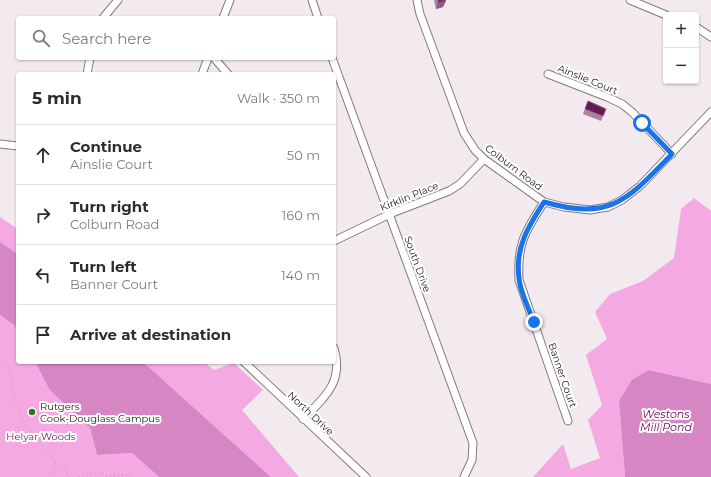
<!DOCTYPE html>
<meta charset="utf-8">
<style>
:root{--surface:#fff;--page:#f7f7f7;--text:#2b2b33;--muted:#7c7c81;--line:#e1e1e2}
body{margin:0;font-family:Montserrat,sans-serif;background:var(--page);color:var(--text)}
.controls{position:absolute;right:12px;top:12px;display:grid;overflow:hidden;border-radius:4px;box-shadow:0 1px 3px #0004}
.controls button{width:36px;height:36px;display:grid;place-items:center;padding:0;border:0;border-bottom:1px solid var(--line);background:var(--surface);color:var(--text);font:20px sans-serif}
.stop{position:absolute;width:12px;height:12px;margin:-9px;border:3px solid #1a73e8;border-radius:50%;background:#fff}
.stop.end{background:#1a73e8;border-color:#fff;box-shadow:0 1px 4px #0008}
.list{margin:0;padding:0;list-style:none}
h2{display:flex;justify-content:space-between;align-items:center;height:52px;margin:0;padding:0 16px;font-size:17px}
h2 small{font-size:13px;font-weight:400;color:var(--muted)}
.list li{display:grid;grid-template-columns:26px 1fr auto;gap:12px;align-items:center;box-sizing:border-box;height:60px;padding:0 16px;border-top:1px solid var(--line)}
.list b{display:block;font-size:15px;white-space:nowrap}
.list p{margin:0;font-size:13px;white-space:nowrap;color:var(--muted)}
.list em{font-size:13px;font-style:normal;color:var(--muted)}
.icon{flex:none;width:22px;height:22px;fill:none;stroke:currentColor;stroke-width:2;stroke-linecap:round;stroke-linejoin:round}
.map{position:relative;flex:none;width:711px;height:477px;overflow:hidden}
.search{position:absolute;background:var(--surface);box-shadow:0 1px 3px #0004;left:16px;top:16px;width:320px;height:44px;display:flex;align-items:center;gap:10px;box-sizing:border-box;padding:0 14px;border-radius:4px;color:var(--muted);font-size:15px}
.panel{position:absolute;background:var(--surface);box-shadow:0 1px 3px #0004;left:16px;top:72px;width:320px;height:292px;border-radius:4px}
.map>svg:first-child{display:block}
.green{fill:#f5a9e2}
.water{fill:#d687c3}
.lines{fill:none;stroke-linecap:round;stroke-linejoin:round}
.minor-casing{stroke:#80797d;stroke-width:9}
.path{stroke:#a59ea2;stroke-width:1;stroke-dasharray:1 3;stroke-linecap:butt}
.minor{stroke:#fff;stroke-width:7}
.wall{fill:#aa83a2}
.shaded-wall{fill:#8d5a83}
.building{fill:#621c55;stroke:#8d5a83}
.route{stroke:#1a73e8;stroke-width:5}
.poi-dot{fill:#327718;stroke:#fff;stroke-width:1.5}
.labels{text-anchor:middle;stroke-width:4;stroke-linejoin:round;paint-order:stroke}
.street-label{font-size:10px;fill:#1d1a1c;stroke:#fff}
.poi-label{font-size:10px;fill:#1d1a1c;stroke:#fff;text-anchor:start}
.park-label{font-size:10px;fill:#761965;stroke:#fff}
.water-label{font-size:11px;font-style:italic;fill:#6a095b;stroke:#fff}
</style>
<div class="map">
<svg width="711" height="477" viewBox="0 0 711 477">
<rect width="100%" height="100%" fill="#f2eaef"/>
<path class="green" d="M694 198 711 211V384L649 370 619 401 625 477H533L563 444 571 469 600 458 588 420 602 405 586 355 607 339 595 312 610 294 643 281 674 258 681 209Z
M0 217 18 229V254L0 242Z
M0 315 14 325 18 332V362H35L51 390 90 428 97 455 132 453 159 477H0Z
M143 362H204L214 370 234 363 263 390 242 410 299 477H271Z"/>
<path class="water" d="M0 242 18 254V332L14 325 0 315Z
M35 362H143L271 477H159L132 453 97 455 90 428 50 390Z
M649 370 711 384V477H625L619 401 632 380Z"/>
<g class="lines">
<g class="minor-casing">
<path id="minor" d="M312 0 318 18
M417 0 420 14 464 133 475 150 484 159 544 202 564 207 590 210 608 207 622 200 640 186 711 112
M630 0 666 15
M103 18 118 0
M223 18 230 0
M696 27 711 37
M214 58 228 74
M332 58 473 443 472 460 464 477
M87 74 90 58
M202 74 208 58
M548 74 607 97 622 104 632 112 672 154
M0 144 18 146
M544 202C525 232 517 243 519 280L568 421
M334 241 392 213 449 191 460 184 484 159
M244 362 366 477
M303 419C325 397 344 382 334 348"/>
</g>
<path class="path" d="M0 358 8 366 16 404 25 425 31 433 47 450 56 463 63 468 67 469V475L70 477
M56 463 53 472 56 477
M79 477 90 474 100 473 108 476 127 475 130 477"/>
<use href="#minor" class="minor"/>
</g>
<path class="wall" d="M434 0H445L443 7 436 9Z
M588 101 606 109 601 121 583 114Z"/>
<path class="shaded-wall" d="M446 1 443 7 436 9 438 3Z"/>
<path class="building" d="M438 0H445L446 1 438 3Z
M588 101 606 109 603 116 585 109Z"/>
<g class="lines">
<path class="route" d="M534 322C529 309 520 292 519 278 515 247 528 227 544 202 611 221 627 200 672 154L642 123"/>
</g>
<circle class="poi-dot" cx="32" cy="412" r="4"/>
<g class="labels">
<g class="street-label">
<text transform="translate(588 79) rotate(22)" y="4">Ainslie Court</text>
<text transform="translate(514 167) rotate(37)" y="4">Colburn Road</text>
<text transform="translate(409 196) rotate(-22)" y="4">Kirklin Place</text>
<text transform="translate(418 264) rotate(70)" y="4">South Drive</text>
<text transform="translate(563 375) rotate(71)" y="4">Banner Court</text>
<text transform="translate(311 413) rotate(43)" y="4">North Drive</text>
</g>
<g class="poi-label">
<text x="40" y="410">Rutgers<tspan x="40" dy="12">Cook-Douglass Campus</tspan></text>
</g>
<g class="park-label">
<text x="41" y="440">Helyar Woods</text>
</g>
<g class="water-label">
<text x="666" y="418">Westons<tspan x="666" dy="13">Mill Pond</tspan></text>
</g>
</g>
</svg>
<div class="controls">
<button>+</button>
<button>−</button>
</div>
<div class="stop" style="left:642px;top:123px"></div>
<div class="stop end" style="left:534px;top:322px"></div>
<div class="search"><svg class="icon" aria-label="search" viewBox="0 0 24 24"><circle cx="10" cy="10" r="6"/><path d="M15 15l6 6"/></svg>Search here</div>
<section class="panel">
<h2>5 min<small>Walk · 350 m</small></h2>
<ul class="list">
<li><svg class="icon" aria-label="ahead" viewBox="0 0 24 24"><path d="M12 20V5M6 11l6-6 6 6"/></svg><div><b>Continue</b><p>Ainslie Court</p></div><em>50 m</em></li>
<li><svg class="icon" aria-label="right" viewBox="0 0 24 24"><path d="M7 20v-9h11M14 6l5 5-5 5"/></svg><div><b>Turn right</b><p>Colburn Road</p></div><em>160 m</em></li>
<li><svg class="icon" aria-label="left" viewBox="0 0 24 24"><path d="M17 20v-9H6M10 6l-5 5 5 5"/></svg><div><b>Turn left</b><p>Banner Court</p></div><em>140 m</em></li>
<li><svg class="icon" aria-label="arrive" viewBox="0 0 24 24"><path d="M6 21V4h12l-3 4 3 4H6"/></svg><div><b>Arrive at destination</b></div></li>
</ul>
</section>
</div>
